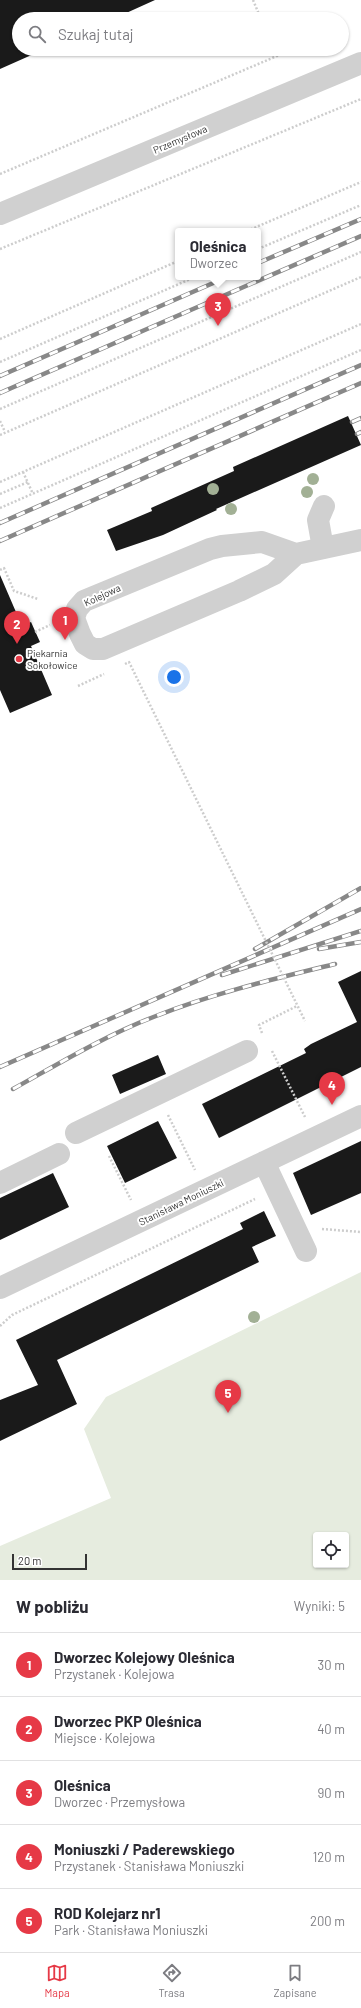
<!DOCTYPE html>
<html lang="pl">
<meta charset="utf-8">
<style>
:root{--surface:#fff;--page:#f2f2f3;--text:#2b2b33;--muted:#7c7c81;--line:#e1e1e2;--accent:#e63946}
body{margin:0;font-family:Barlow,sans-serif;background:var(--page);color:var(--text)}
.controls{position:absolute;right:12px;bottom:12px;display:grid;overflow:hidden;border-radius:4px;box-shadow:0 1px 3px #0004}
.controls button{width:36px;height:36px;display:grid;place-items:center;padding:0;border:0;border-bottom:1px solid var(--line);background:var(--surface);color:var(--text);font:20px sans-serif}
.scale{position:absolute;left:12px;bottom:10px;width:75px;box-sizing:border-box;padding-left:4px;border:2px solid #333;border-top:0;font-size:11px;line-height:14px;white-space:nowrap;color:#333;-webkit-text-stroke:3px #fff;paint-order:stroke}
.you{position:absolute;left:174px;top:677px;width:14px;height:14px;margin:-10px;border:3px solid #fff;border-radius:50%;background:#1a73e8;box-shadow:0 0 0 6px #1a73e833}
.badge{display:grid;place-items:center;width:26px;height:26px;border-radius:50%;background:var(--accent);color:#fff;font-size:13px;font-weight:700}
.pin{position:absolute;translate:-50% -33px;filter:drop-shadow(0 1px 2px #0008)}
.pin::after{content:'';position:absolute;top:21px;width:14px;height:12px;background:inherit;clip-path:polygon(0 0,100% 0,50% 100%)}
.popup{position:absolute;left:175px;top:228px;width:86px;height:52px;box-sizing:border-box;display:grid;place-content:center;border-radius:4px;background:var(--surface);filter:drop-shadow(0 1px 3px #0005);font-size:13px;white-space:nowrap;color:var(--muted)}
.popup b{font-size:15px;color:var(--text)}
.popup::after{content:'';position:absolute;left:50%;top:100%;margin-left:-8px;border:8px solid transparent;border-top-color:var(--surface)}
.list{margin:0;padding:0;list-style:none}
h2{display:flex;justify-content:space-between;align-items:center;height:52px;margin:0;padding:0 16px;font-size:17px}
h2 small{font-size:13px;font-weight:400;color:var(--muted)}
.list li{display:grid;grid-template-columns:26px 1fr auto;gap:12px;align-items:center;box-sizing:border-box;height:64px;padding:0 16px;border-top:1px solid var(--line)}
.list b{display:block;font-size:15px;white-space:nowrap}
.list p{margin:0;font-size:13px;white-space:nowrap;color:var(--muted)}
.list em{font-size:13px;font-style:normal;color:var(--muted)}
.icon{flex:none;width:22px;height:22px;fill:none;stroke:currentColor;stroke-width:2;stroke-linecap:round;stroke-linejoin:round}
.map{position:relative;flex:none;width:361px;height:1580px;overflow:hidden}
.search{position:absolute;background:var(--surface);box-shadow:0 1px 3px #0004;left:12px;right:12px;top:12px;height:44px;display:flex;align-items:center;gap:10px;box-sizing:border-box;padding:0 14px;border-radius:22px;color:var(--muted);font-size:15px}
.sheet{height:372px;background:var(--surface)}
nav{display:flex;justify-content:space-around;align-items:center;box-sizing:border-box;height:56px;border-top:1px solid var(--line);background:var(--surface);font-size:11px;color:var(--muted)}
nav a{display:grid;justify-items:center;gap:2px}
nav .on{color:var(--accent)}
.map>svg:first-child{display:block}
.green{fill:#e6ecdf;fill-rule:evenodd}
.building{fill:#1a1a1a}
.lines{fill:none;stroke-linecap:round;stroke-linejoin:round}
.path{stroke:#cdcdcd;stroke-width:2.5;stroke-dasharray:2 2;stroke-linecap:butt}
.minor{stroke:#d0d0d0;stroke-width:22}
.rail-casing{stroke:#888;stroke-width:4.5}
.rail{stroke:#fff;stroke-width:3;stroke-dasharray:9;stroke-linecap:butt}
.path-bridge{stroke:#cdcdcd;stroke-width:2.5;stroke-dasharray:2 2;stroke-linecap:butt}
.tree{fill:#a2b095}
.poi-dot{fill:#e63946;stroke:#fff;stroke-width:1.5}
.labels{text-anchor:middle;stroke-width:4;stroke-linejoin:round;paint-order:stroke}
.street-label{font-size:10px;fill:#333;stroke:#fff}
.poi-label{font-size:10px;fill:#333;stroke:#fff;text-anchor:start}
</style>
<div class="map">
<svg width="361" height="1580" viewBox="0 0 361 1580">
<rect width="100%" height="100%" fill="#fff"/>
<path class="green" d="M361 1272V1580H0V1546L111 1498 84 1429 106 1397ZM316 1535H346V1565H316Z"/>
<path class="building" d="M0 0H155L113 19H19V49H45L0 69Z
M348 416 361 445 216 509 217 510 163 535 116 551 107 530 152 511 151 508 234 471 233 467Z
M0 575 22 626 31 622 40 642 31 646 52 695 10 713 0 690Z
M361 971V1067L219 1138 202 1104 306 1053 304 1049 311 1044 357 1022 338 982Z
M158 1055 166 1074 120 1094 112 1075Z
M158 1121 177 1158 125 1183 107 1146Z
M361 1141V1193L311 1215 293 1173Z
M53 1173 69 1207 0 1240V1198Z
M264 1211 276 1236 252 1247 259 1262 57 1360 77 1404 0 1441V1400L38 1385 16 1340 243 1229 240 1223Z"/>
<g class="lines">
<path class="path" d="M253 0 261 19
M0 174 277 56 274 49
M247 231 361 182
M0 249 361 99
M258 249 361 205
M0 339 178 261
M0 362 195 277
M0 409 361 252
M0 421 5 432
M0 435 361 277
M23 472 33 494
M0 482 361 324
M0 494 28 482
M0 508 361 350
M0 570 4 568 14 591 38 599
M35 632 50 625
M78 686 104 674
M262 1033 259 1025 297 1006
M272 1051 305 1117
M168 1115 195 1170
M109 1156 131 1200
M322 1229 361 1232
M0 1326 12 1315 255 1199"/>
<path class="minor" d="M0 214 361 63
M323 548 318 520 324 506
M296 554 262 542 222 546 210 549 84 601 77 609 74 618 80 634 85 644 93 649H103L239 591 274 574 296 554 361 540
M76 1133 247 1051
M264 1162 306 1251
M0 1183 59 1154
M0 1288 361 1116"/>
<g class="rail-casing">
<path id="rail" d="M258 263 361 219
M0 376 227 277
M0 393 361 236
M352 422 361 418
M357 434 361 432
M0 523 361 365
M0 541 361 383
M255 949 361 888
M319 949 361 942
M222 975 361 931
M0 1067 361 909
M13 1089C60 1063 106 1035 156 1016 214 993 274 979 335 964"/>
</g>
<use href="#rail" class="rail"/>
<path class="path-bridge" d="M125 664 129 662 305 1021"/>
</g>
<g class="tree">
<circle cx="313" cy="479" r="6"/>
<circle cx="213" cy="489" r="6"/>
<circle cx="307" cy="492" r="6"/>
<circle cx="231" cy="509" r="6"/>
<circle cx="254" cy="1317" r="6"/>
</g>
<circle class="poi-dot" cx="19" cy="659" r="4"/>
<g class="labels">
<g class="street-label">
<text transform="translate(180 139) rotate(-23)" y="4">Przemysłowa</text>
<text transform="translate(102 595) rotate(-25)" y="4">Kolejowa</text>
<text transform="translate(181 1202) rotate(-26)" y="4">Stanisława Moniuszki</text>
</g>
<g class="poi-label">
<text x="27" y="657">Piekarnia<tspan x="27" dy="12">Sokołowice</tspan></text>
</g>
</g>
</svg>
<div class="controls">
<button><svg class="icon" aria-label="locate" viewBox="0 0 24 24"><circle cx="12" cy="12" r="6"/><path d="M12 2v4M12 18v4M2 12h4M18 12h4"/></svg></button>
</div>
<div class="scale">20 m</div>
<div class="you"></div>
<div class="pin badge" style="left:65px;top:640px">1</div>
<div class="pin badge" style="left:17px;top:644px">2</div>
<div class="pin badge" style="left:218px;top:326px">3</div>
<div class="popup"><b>Oleśnica</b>Dworzec</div>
<div class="pin badge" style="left:332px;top:1105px">4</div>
<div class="pin badge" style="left:228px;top:1413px">5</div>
<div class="search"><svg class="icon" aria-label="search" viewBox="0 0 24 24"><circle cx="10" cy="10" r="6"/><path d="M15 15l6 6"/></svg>Szukaj tutaj</div>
</div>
<section class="sheet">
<h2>W pobliżu<small>Wyniki: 5</small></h2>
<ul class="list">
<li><span class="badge">1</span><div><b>Dworzec Kolejowy Oleśnica</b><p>Przystanek · Kolejowa</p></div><em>30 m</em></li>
<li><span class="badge">2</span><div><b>Dworzec PKP Oleśnica</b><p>Miejsce · Kolejowa</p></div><em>40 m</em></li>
<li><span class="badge">3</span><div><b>Oleśnica</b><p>Dworzec · Przemysłowa</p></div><em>90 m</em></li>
<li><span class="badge">4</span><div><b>Moniuszki / Paderewskiego</b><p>Przystanek · Stanisława Moniuszki</p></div><em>120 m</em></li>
<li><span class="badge">5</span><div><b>ROD Kolejarz nr1</b><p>Park · Stanisława Moniuszki</p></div><em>200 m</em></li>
</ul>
</section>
<nav>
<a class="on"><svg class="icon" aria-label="map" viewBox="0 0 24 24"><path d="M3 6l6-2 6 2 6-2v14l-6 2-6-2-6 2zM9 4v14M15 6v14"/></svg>Mapa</a>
<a><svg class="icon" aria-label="directions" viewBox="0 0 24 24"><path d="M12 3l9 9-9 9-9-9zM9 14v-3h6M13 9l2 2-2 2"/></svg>Trasa</a>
<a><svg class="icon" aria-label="saved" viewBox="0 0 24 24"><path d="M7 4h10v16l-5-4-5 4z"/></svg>Zapisane</a>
</nav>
